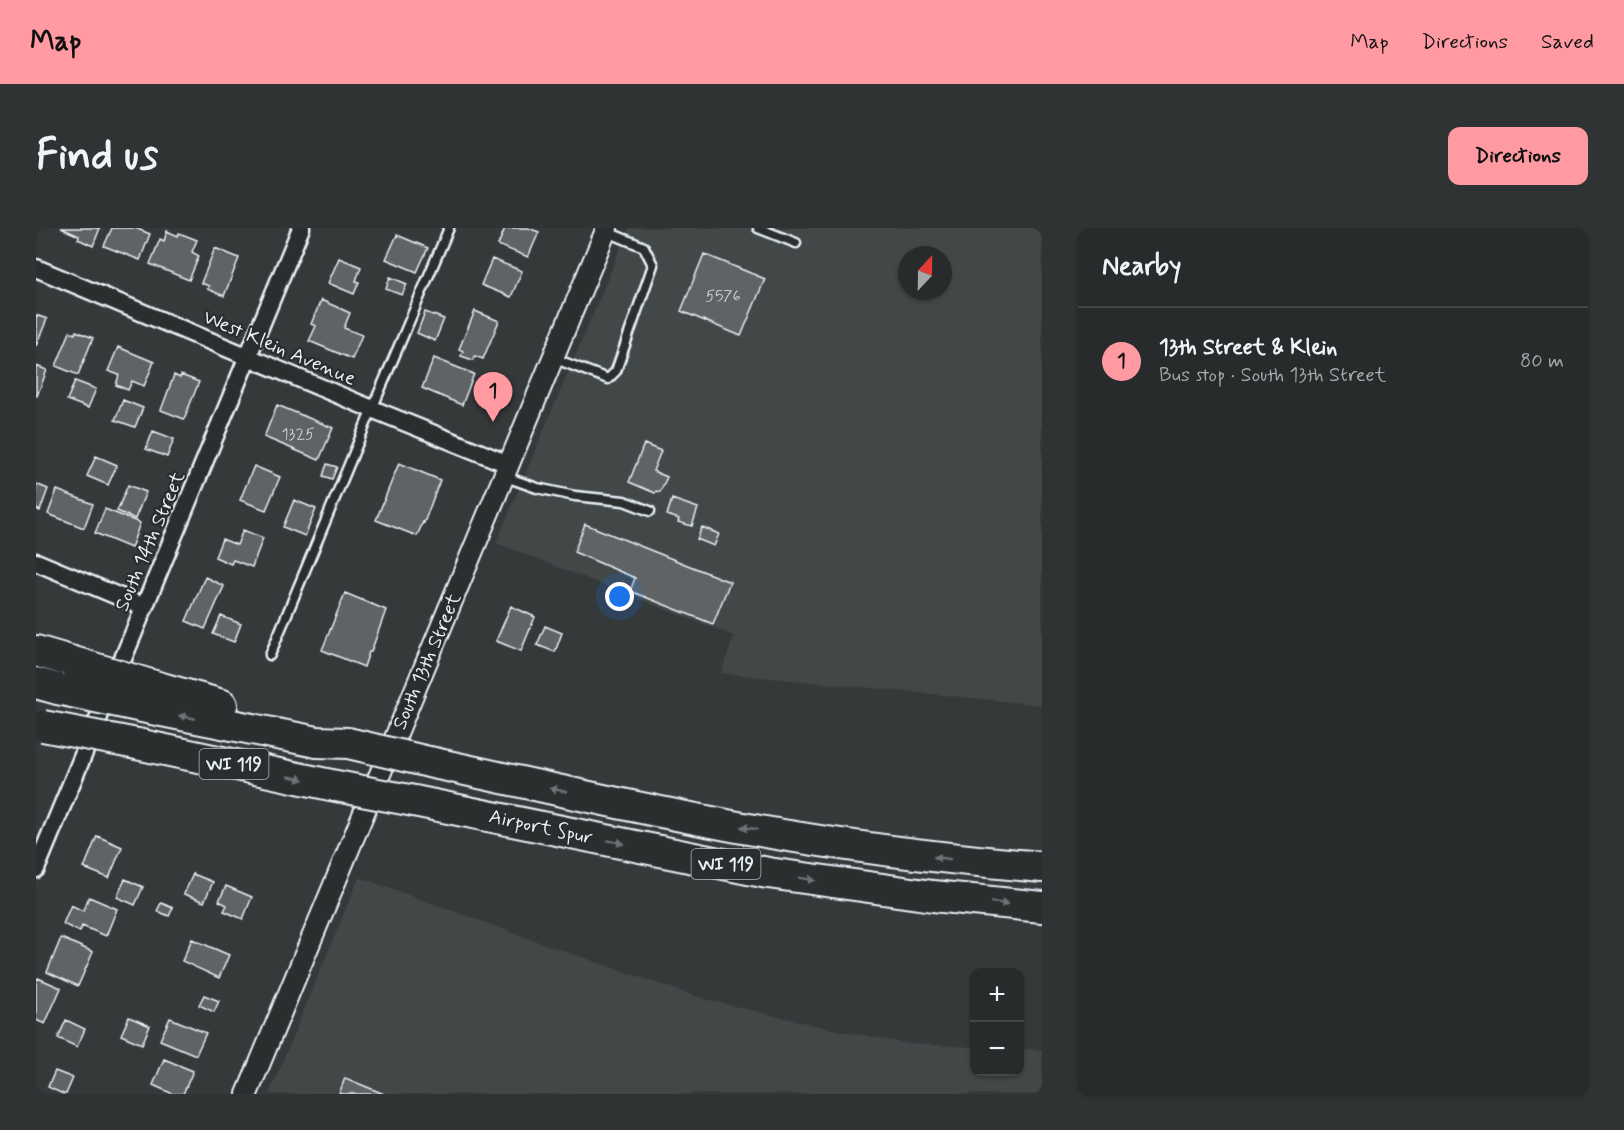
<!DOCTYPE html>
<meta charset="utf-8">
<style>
:root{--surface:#282b2c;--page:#303334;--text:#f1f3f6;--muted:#a5a7a9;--line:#444748;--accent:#ff9aa2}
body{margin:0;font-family:Mynerve,sans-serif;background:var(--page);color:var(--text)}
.controls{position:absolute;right:18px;bottom:18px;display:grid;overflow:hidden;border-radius:12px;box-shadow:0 2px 4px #0004}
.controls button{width:54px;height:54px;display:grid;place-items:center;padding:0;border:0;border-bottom:2px solid var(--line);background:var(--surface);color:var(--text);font:30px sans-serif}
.compass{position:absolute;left:862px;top:18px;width:54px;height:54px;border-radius:50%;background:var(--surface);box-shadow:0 2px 4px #0004;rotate:22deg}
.you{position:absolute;left:584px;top:369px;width:21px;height:21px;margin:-15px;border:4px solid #fff;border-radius:50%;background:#1a73e8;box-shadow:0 0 0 9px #1a73e833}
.badge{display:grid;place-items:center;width:39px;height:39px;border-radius:50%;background:var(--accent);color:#111;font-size:20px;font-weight:700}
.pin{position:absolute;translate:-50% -50px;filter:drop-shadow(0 2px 3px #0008)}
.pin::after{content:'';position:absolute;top:32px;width:21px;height:18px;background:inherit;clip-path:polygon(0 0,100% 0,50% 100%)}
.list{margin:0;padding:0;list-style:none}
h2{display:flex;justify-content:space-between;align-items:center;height:78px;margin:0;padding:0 24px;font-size:26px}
h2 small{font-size:20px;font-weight:400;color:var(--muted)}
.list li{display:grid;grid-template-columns:39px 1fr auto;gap:18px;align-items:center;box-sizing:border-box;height:108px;padding:0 24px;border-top:2px solid var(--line)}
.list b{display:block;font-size:22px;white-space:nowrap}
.list p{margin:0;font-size:20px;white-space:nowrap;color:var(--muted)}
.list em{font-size:20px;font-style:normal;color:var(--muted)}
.map{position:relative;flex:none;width:1006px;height:866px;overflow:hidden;border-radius:12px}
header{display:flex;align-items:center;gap:36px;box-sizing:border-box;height:84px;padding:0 30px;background:var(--accent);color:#111}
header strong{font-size:28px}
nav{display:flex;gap:33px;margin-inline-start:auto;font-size:21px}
.intro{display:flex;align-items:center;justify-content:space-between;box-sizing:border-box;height:144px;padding:0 36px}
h1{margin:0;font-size:42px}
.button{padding:15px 27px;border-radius:12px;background:var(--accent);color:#111;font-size:21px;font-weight:700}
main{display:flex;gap:36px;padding:0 36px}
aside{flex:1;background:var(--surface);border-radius:12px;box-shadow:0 2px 4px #0004}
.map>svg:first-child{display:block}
.built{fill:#424647;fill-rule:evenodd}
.building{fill:#5f6365;stroke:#e8f1f8;stroke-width:1.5}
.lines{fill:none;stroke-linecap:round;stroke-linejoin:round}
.service-casing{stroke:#e8f1f8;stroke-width:13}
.minor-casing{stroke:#e8f1f8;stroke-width:21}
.tertiary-casing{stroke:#e8f1f8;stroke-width:24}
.motorway-casing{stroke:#e8f1f8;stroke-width:34}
.service{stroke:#2a2d2e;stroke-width:8}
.minor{stroke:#2a2d2e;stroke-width:16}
.tertiary{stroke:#2a2d2e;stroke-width:20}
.motorway{stroke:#2a2d2e;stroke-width:30}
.motorway-bridge-casing{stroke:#e8f1f8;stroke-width:34;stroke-linecap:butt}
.motorway-bridge{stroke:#2a2d2e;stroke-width:30}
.oneway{fill:#6c7275}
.labels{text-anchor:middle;stroke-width:4.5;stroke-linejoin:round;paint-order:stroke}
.number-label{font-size:16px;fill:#c6ced3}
.shield{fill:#2a2d2e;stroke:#afb6bb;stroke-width:1.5}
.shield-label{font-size:18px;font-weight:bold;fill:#e8f1f8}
.street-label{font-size:20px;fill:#e8f1f8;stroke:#2a2d2e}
</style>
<header>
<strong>Map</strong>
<nav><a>Map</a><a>Directions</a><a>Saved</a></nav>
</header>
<div class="intro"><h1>Find us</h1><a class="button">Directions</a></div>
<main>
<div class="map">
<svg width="1006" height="866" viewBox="0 0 1006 866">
<rect width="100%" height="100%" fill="#35393a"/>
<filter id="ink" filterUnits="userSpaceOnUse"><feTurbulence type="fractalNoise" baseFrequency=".0167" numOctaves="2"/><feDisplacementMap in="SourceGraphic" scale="12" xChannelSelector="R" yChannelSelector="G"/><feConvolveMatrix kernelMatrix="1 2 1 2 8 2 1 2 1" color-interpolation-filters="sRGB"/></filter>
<g filter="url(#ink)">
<path class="built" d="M593 0H1006V477L685 445 698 408 460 315ZM871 27H907V63H871Z
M323 649 517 719 665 770 791 800 873 816 938 819 939 844H984V821L1006 822V866H233Z"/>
<path class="building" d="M25 0H64L57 18 42 11 43 8Z
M76 0H99L114 6 104 32 68 18Z
M469 0H492L503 4 492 29 462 17Z
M131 3 142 8 143 5 161 12 156 24 163 28 153 52 114 36 124 11 128 13Z
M361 7 392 20 381 44 350 31Z
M179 20 203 30 188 68 171 61 173 58 165 55Z
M668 26 729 51 705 108 645 83Z
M303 30 325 39 320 53 323 54 318 66 292 55Z
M456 31 486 43 475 69 445 57Z
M354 49 371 56 366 67 350 61Z
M285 72 314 85 308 100 326 107 316 131 273 113 280 98 275 96Z
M439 83 463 93 447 131 439 128 437 132 425 128 427 123 423 121Z
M389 84 408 91 399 113 381 105Z
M0 87 11 91 0 118Z
M40 103 57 110 42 147 20 138 34 104 39 106Z
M82 119 118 134 108 158 96 153 92 162 80 157 83 147 72 143Z
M398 130 438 146 426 177 386 160Z
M0 138 11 142 1 168 0 167Z
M138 147 144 150 145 147 163 154 148 191 125 182Z
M39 153 60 161 52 180 31 172Z
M87 172 107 180 99 199 79 192Z
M241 177 297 200 283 232 228 209Z
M117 203 138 211 131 229 110 221Z
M608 216 625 223 617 243 631 249 624 264 620 263 619 265 593 254Z
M60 228 81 237 72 257 51 248Z
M363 235 404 252 388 295 387 294 381 308 340 292Z
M291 236 301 239 296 251 287 248Z
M218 238 244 249 230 282 204 272Z
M0 256 12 261 4 283 0 281Z
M92 257 110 264 99 291 81 283Z
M21 262 57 276 48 300 12 286Z
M636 271 662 280 656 298 642 294 643 291 631 287Z
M258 272 280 281 269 308 247 299Z
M69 281 104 295 95 320 59 305Z
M549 296 694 354 677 396 594 363 599 350 538 324Z
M666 299 683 306 678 318 661 311Z
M207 302 227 310 216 339 197 332 195 336 179 329 186 311 201 317Z
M169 349 188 358 169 401 150 393Z
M309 365 350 382 335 424H333L328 439 286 422Z
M475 378 499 389 485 423 460 413Z
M185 388 205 396 198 414 177 406Z
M509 398 526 405 519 424 501 417Z
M61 608 86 619 73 650 48 640Z
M157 646 177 654 168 674 148 666Z
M89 651 107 659 99 677 81 669Z
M190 658 216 669 207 691 188 683 191 677 183 673Z
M53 669 81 681 70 708 46 698 44 704 27 696 35 677 47 683Z
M125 675 137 680 133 688 121 683Z
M25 710 57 724 42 758 11 744Z
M156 711 193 727 183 750 146 733Z
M2 750 25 760 9 796 0 792V754Z
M168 767 183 773 178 784 163 777Z
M93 789 114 798 106 816 85 807Z
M134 790 170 805 160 827 124 812Z
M30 792 49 801 41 819 22 810Z
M128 831 157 843 147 866H137L117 857Z
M19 843 37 850 30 866H27L12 859Z
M309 850 348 866H303Z"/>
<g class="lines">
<g class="service-casing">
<path id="service" d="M722 0 760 15
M517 130 572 151 580 143 617 37 608 19 569 3
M467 248 501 260 539 268 588 273 614 283
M234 427 336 181 413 0"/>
</g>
<g class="minor-casing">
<path id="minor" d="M0 40 336 181 472 236
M0 334 108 379
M0 641 265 0"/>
</g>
<g class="tertiary-casing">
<path id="tertiary" d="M211 866 571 0"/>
</g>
<g class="motorway-casing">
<path id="motorway" d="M0 423 34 433
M0 455 22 461
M125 460 186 477
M116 481 281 514 312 515
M101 516 295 557
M393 534C482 553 571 574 660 591 774 614 890 629 1006 639
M378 573 732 645 897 668 1006 679"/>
</g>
<use href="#service" class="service"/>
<use href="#minor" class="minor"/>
<use href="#tertiary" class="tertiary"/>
<use href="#motorway" class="motorway"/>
<g class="motorway-bridge-casing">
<path id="motorway-bridge" d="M34 433 125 460
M22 461 116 481
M7 498 101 516
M312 515 393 534
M295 557 378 573"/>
</g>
<use href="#motorway-bridge" class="motorway-bridge"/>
</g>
<defs><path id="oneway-solid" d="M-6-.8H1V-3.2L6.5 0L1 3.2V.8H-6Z" transform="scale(1.5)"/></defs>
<g class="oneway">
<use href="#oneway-solid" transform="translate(151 489) rotate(-169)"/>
<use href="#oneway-solid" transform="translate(260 550) rotate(12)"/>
<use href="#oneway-solid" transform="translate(522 562) rotate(-168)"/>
<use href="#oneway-solid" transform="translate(713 600) rotate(-171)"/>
<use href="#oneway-solid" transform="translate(580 614) rotate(12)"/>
<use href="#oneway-solid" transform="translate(906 630) rotate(-172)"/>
<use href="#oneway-solid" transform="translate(771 651) rotate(9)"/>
<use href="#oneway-solid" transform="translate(964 675) rotate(5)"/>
</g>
</g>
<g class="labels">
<g class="number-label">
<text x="687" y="73">5576</text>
<text x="262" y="211">1325</text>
</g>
<g class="shield">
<rect x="163.5" y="521" width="69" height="30" rx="4.5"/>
<rect x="655.5" y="621" width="69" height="30" rx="4.5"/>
</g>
<g class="shield-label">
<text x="198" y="542">WI 119</text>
<text x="690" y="642">WI 119</text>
</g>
<g class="street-label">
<text transform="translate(244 119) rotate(23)" y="7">West Klein Avenue</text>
<text transform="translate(113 313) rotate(-67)" y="7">South 14th Street</text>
<text transform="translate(390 433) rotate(-67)" y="7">South 13th Street</text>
<text transform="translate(505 598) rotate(12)" y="7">Airport Spur</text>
</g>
</g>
</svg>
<div class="controls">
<button>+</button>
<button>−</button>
</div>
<svg class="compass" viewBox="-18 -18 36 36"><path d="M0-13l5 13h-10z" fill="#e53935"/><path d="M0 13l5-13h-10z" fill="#a5a7a9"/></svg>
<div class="you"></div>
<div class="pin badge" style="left:457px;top:194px">1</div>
</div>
<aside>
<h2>Nearby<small></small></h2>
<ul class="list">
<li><span class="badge">1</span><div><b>13th Street &amp; Klein</b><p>Bus stop · South 13th Street</p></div><em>80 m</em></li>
</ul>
</aside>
</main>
